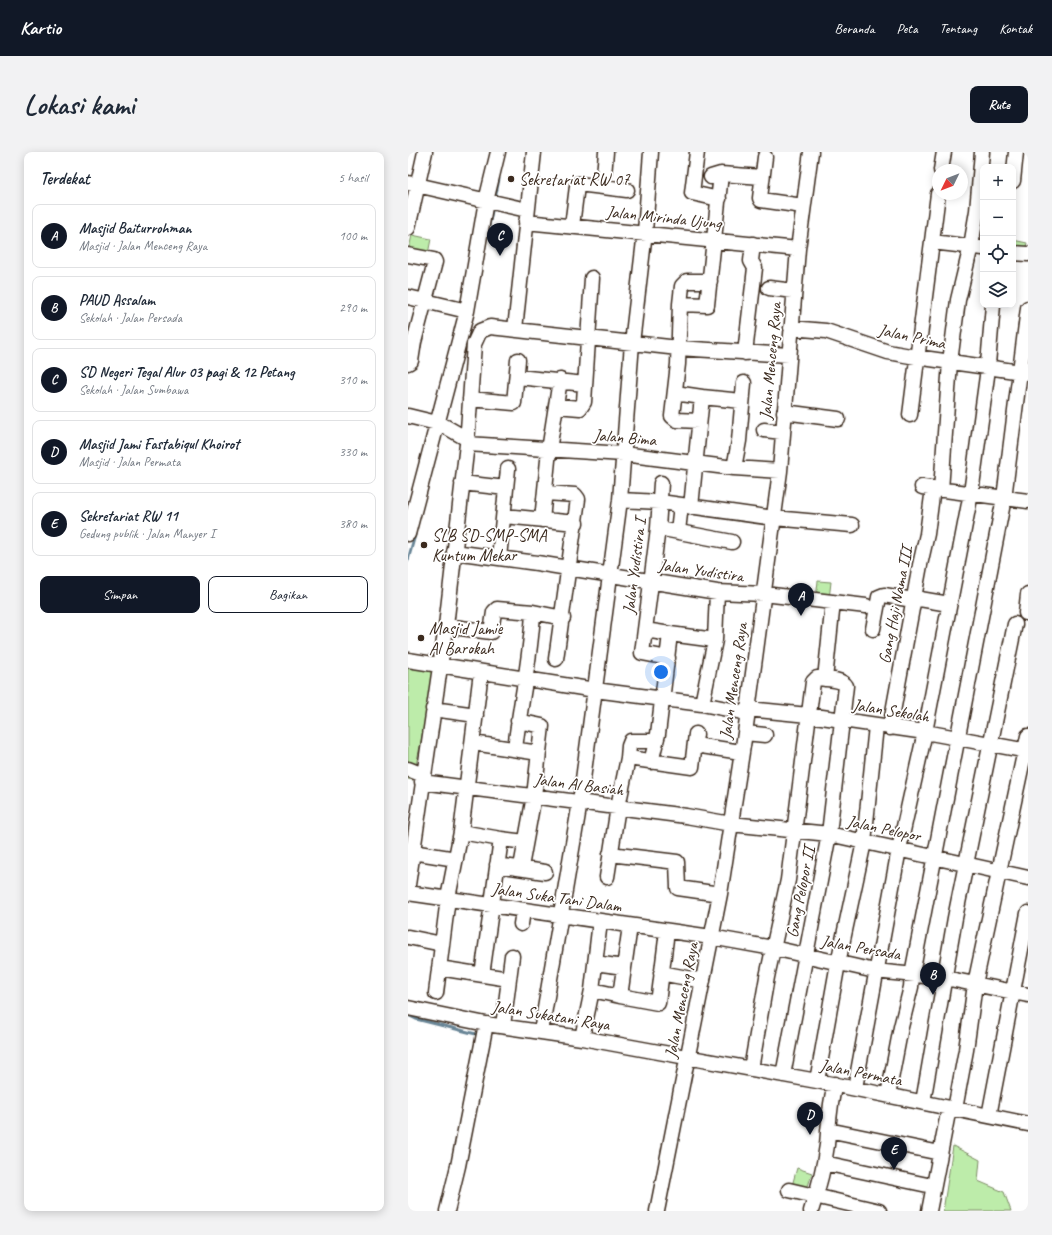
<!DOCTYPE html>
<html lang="id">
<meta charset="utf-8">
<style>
:root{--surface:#fff;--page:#f2f2f3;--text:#1f2937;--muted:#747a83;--line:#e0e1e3;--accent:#111827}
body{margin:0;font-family:Caveat,sans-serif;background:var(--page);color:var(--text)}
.controls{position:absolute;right:12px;top:12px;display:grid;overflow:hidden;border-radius:8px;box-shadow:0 2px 10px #0003}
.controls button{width:36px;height:36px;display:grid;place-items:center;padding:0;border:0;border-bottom:1px solid var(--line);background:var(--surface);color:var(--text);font:20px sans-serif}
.compass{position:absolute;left:524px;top:12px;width:36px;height:36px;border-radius:50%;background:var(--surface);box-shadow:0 2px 10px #0003;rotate:227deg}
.you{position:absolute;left:253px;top:520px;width:14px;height:14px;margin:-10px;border:3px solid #fff;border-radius:50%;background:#1a73e8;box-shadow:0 0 0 6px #1a73e833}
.badge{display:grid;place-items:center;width:26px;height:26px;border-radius:50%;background:var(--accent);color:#fff;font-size:13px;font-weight:700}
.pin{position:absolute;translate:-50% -33px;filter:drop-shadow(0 1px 2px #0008)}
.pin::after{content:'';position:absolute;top:21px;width:14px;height:12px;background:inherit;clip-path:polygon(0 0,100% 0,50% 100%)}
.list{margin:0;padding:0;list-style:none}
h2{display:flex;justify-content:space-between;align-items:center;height:52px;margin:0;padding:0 16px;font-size:17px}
h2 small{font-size:13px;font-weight:400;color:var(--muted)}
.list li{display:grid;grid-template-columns:26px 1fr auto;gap:12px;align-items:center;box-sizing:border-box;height:64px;margin:0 8px 8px;padding:0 8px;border:1px solid var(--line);border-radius:8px}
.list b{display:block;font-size:15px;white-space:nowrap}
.list p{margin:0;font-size:13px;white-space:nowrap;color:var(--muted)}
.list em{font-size:13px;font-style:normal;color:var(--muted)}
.actions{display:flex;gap:8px;padding:12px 16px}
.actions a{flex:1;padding:9px 0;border:1px solid var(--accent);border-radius:8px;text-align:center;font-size:14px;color:var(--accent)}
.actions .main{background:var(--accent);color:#fff}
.icon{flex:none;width:22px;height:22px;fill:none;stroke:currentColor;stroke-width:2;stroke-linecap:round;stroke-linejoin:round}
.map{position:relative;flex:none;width:620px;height:1059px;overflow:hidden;border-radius:8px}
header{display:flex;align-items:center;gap:24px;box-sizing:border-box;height:56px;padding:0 20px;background:var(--accent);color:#fff}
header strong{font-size:19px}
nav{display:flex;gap:22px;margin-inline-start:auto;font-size:14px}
.intro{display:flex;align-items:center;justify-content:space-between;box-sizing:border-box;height:96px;padding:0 24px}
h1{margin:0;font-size:28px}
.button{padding:10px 18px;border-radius:8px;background:var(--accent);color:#fff;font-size:14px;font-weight:700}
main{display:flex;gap:24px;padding:0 24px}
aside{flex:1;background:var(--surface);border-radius:8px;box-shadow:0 2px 10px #0003}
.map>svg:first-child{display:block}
.green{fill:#bdecaa;stroke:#7c8b64}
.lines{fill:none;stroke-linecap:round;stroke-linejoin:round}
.stream{stroke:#688596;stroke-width:3}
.minor-casing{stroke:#3b2a1e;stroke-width:17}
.minor{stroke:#fff;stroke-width:14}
.poi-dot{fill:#3b2a1e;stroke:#fff;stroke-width:1.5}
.labels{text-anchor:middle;stroke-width:3.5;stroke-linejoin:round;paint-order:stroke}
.poi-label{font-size:17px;fill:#3b2a1e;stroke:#fff;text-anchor:start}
.street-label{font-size:17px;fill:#3b2a1e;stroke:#fff}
</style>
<header>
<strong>Kartio</strong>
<nav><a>Beranda</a><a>Peta</a><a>Tentang</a><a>Kontak</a></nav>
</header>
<div class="intro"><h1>Lokasi kami</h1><a class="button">Rute</a></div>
<main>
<aside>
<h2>Terdekat<small>5 hasil</small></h2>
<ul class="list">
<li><span class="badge">A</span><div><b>Masjid Baiturrohman</b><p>Masjid · Jalan Menceng Raya</p></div><em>100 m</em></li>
<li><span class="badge">B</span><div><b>PAUD Assalam</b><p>Sekolah · Jalan Persada</p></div><em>290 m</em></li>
<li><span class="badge">C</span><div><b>SD Negeri Tegal Alur 03 pagi &amp; 12 Petang</b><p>Sekolah · Jalan Sumbawa</p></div><em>310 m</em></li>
<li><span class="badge">D</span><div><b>Masjid Jami Fastabiqul Khoirot</b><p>Masjid · Jalan Permata</p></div><em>330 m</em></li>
<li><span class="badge">E</span><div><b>Sekretariat RW 11</b><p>Gedung publik · Jalan Manyer I</p></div><em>380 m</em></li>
</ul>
<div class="actions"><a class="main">Simpan</a><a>Bagikan</a></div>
</aside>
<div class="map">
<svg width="620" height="1059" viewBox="0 0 620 1059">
<rect width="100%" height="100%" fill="#fff"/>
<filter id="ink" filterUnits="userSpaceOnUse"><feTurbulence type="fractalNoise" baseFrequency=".025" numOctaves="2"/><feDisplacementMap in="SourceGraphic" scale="8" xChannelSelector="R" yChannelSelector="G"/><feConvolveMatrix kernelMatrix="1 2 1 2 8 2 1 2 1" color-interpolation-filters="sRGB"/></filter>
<g filter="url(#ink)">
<path class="green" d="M4 83 23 87 20 102 1 97Z
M605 88 619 91 617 98 605 96Z
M410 429 423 430 421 447 408 446Z
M0 511 28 517 5 628 0 627Z
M545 994 572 1008 570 1029 596 1040 603 1059H535Z
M389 1016 404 1021 398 1041 383 1037Z"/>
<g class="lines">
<path class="stream" d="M87 47 91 27
M79 84 85 54
M0 408 7 383
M0 863 8 867 72 883"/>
<g class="minor-casing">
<path id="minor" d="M289 0 284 41 311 47
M357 5 352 46 353 48 395 54
M533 18 536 0
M303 25 313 22 354 25
M605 29 608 0
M0 31 119 58
M195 35 219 38
M118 70 390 97
M164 74 169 34 170 32 195 35 198 0
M0 76 17 0
M524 90 575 96
M605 101 620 102
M0 103 26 108 27 110 6 190 3 209 0 211
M361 136 386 139
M0 145 59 159 0 382
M272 152 299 153 313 22
M59 159 78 49 90 0
M383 176 418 179 480 200 508 205 620 221
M107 177 126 0
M337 201 347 116 343 109 345 92
M110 225 177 232
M267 241 294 245 283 355
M294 245 334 249
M62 247 106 251 110 208
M148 254 172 256 176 250 184 126
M376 260 430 267
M502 263 530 42
M0 264 33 272 59 287
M291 269 269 268 264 264 270 212 272 152 274 134 279 129H302
M356 278 375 280
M59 292 215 302 326 316 372 319
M326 316 331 289 336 231
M54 331 98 336
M253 331 250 376 234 501 260 506
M514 335 620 349
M533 338 542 210 550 148 563 94 569 59 574 0
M138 341 167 343 170 347 148 507
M212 348 252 350 366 366 444 373
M96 364 168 371
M134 368 141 298 152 228
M250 376 324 390
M270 379 273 353
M46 400 129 411 309 440 356 442 458 454
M91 406 100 317
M506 446 541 452
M618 461 620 442
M38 474 83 480 86 460 89 457 125 460 155 466
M465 477 471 445 476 443 505 448
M237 478 262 482
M0 508 187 538 294 552 339 561
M417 527 425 450
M294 552 307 488 309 440
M25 557 68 563
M340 557 400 563 517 580 620 599
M110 569 134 574 126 644 113 715
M482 576 512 413 519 382 525 336
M337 581 357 583
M65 591 131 601
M287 593 333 600
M107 597C112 552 123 506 125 460
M220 606 221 594 223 589H247
M243 610 250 582 262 482 307 488
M0 617 15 623
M14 630 278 664 323 672 421 682 620 726
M53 680 93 687
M4 700 48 707
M202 702 269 710 270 736 312 742
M89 713 137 720
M199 725 210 655 220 606 284 615 288 582
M0 733 38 474 59 292 66 192 72 179 82 175 270 196 381 203
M0 741 303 785 365 796 467 819 537 826 620 843
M113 772 115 759
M0 785 34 792
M187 811 216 815
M31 816 101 827
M253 821 295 829
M74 823 93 687 117 690
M184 838 212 844 222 774
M28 841 40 746 53 680 73 520
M212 844 250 851 259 779
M0 856 78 872 174 886 409 929 620 972
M95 874 104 804
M133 880 172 650 212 348 224 191 237 80 243 0
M174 886 184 838 192 769
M343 917 359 825 380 728 405 530 409 526C417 527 434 527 438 534L421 682 375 923
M409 929 430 811 456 690 468 574
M447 936 491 697 517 580 563 341 579 224 585 153
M480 943 493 875 503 835 504 822 596 346 620 156
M515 950 547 766 607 472
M547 957 558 898 567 832 620 584
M581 964 620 761
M420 978 532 1001
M416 1011 524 1034
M381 1038 471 1059
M39 1059 50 1014 78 872
M249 1059 312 742 337 581 372 319 390 97 403 0
M403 1059C410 1038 416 1016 419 993 421 971 421 954 427 932
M521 1059 541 956"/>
</g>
<use href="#minor" class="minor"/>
</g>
</g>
<g class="poi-dot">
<circle cx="103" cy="27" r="4"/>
<circle cx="16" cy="393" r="4"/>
<circle cx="13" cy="486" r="4"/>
</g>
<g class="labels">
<g class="poi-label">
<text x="111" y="33">Sekretariat RW 07</text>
<text x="24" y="389">SLB SD-SMP-SMA<tspan x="24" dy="20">Kuntum Mekar</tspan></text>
<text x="21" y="482">Masjid Jamie<tspan x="21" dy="20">Al Barokah</tspan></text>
</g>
<g class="street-label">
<text transform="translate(256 65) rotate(6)" y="6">Jalan Mirinda Ujung</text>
<text transform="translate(504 184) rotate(12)" y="6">Jalan Prima</text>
<text transform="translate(362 209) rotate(-85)" y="6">Jalan Menceng Raya</text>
<text transform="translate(217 285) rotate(5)" y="6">Jalan Bima</text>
<text transform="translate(226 414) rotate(-83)" y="6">Jalan Yudistira I</text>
<text transform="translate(293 418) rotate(8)" y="6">Jalan Yudistira</text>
<text transform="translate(487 453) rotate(-79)" y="6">Gang Haji Nama III</text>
<text transform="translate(325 529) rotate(-82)" y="6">Jalan Menceng Raya</text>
<text transform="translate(483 558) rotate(9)" y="6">Jalan Sekolah</text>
<text transform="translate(171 632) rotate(7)" y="6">Jalan Al Basiah</text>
<text transform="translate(476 676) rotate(12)" y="6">Jalan Pelopor</text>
<text transform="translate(392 740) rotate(-79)" y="6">Gang Pelopor II</text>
<text transform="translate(149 745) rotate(8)" y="6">Jalan Suka Tani Dalam</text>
<text transform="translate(453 795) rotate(10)" y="6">Jalan Persada</text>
<text transform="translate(273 848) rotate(-79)" y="6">Jalan Menceng Raya</text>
<text transform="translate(143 863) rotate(9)" y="6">Jalan Sukatani Raya</text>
<text transform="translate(453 920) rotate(11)" y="6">Jalan Permata</text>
</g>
</g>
</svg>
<div class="controls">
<button>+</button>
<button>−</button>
<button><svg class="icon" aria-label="locate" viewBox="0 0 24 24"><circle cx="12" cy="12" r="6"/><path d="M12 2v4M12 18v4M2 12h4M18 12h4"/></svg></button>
<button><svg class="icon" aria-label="layers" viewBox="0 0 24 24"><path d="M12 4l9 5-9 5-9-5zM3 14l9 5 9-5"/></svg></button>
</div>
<svg class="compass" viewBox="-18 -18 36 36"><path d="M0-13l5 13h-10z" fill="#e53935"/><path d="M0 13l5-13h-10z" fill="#747a83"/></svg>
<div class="you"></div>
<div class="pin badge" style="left:393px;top:464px">A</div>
<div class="pin badge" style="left:525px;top:843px">B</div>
<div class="pin badge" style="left:92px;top:104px">C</div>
<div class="pin badge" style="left:402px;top:983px">D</div>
<div class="pin badge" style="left:486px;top:1018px">E</div>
</div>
</main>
